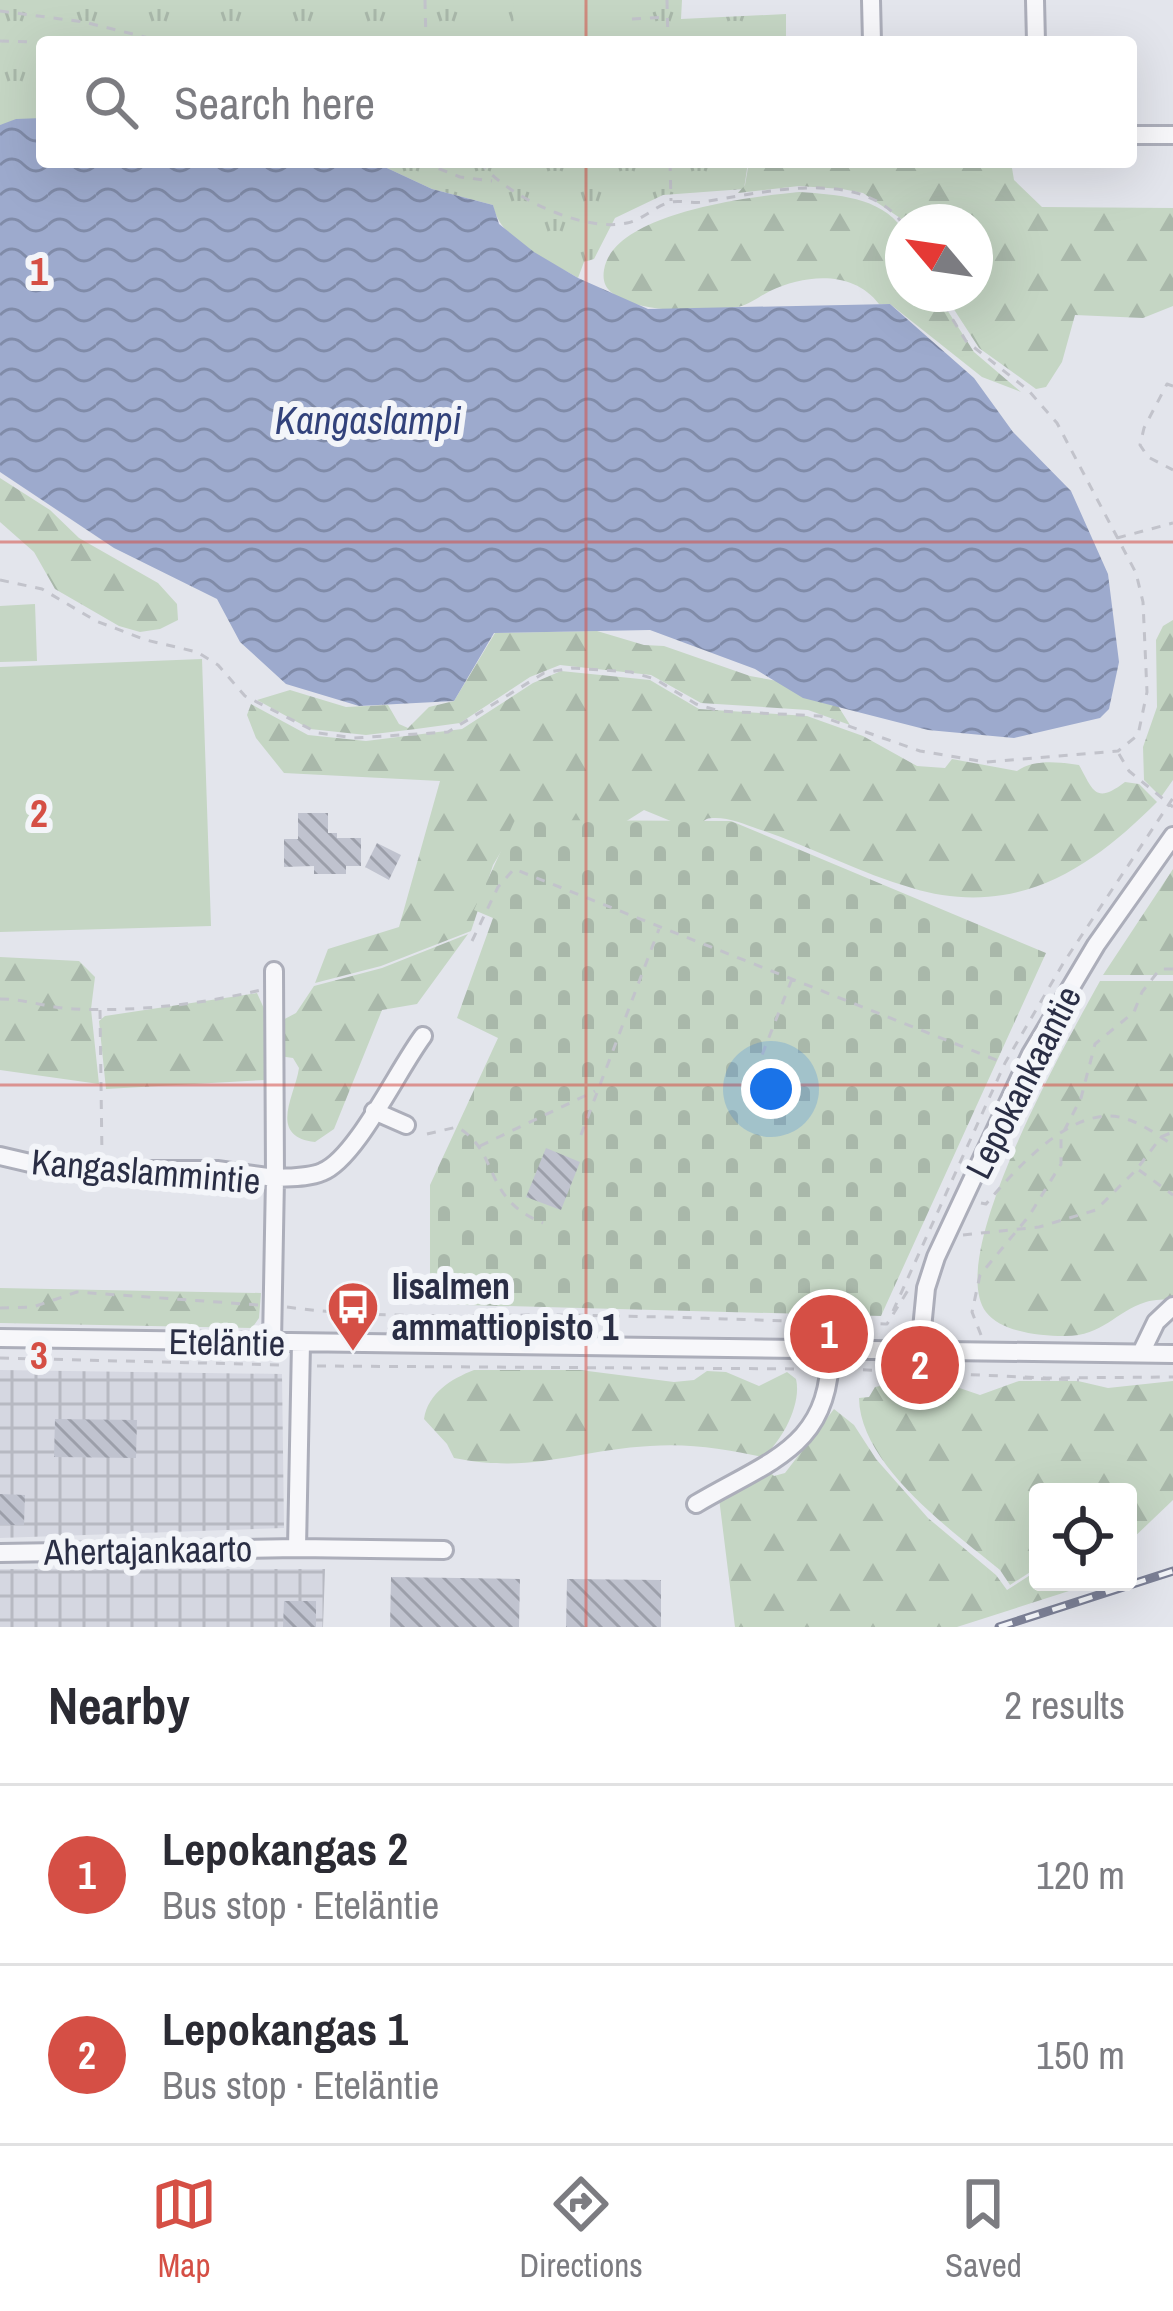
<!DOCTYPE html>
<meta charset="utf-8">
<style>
:root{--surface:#fff;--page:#f2f2f3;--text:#2b2b33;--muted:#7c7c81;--line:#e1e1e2;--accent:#d54f45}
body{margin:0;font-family:"Archivo Narrow",sans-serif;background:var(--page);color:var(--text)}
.controls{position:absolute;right:36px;bottom:36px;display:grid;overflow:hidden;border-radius:12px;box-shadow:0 12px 48px #0002}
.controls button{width:108px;height:108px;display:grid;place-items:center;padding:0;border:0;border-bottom:3px solid var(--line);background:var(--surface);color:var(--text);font:60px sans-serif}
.compass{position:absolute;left:885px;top:204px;width:108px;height:108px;border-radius:50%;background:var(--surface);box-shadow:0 12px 48px #0002;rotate:299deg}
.you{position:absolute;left:771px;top:1089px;width:42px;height:42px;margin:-30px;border:9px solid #fff;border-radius:50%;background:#1a73e8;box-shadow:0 0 0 18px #1a73e833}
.badge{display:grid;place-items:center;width:78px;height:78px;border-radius:50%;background:var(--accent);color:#fff;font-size:39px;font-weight:700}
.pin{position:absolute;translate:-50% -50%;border:6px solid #fff;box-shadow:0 3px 12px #0006}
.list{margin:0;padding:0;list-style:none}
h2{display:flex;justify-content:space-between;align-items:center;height:156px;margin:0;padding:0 48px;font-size:51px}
h2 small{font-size:39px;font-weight:400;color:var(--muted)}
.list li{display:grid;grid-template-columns:78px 1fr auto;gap:36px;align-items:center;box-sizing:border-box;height:180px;padding:0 48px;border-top:3px solid var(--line)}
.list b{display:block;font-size:45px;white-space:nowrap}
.list p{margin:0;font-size:39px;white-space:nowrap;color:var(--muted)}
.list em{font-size:39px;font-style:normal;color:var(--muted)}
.icon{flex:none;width:66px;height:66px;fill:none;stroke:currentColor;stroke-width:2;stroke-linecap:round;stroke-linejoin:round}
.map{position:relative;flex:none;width:1173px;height:1627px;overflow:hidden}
.search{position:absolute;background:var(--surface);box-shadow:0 12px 48px #0002;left:36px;right:36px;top:36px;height:132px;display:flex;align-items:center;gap:30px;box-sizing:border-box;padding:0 42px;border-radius:12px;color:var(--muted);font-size:45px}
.sheet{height:516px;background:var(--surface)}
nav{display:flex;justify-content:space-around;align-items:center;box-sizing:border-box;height:168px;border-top:3px solid var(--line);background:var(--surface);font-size:33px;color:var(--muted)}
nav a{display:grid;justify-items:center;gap:6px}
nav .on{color:var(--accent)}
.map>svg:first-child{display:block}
.industrial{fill:url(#industrial-grid)}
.grass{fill:url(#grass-tufts)}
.forest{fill:url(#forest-firs)}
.cemetery{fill:url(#cemetery-stones)}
.pitch{fill:#c5d6c4}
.water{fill:url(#water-waves)}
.building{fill:url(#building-back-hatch)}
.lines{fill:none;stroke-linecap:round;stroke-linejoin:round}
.minor-casing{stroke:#acaeba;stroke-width:22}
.path{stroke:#c2c3cb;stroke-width:3;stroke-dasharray:9 9;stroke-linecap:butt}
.minor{stroke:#f7f7fa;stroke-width:16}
.rail-casing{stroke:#7c8096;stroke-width:9}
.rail{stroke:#f3f5f9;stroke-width:4.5;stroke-dasharray:14;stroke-linecap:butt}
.grid{fill:none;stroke:#d54f45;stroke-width:3;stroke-opacity:0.55}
.labels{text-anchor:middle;stroke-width:12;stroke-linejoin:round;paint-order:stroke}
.street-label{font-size:36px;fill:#2a2e45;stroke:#f3f5f9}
.poi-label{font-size:36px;font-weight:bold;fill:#2a2e45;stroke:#f3f5f9;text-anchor:start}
.water-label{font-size:39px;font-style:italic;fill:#32427b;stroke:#f3f5f9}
.grid-label{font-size:39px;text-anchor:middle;font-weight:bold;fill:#d54f45;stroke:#f3f5f9;stroke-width:12;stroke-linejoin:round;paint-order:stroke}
</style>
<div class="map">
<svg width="1173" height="1627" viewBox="0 0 1173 1627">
<defs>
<pattern id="industrial-grid" width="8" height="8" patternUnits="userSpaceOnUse" patternTransform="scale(3)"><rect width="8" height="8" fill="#d5d7e1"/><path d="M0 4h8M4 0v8" fill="none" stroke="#b7b9c2"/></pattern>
<pattern id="grass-tufts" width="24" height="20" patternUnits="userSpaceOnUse" patternTransform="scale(3)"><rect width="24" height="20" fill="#c5d6c4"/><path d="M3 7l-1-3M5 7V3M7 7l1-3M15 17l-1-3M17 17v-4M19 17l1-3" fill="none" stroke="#a9b8aa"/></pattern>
<pattern id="forest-firs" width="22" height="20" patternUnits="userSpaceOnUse" patternTransform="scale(3)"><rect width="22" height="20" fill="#c5d6c4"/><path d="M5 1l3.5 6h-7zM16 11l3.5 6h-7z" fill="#a9b8aa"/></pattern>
<pattern id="cemetery-stones" width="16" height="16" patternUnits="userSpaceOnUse" patternTransform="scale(3)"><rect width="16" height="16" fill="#c5d6c4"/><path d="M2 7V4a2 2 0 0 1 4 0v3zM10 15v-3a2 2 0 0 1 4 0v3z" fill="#a9b8aa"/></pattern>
<pattern id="water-waves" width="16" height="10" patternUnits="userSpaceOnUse" patternTransform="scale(3)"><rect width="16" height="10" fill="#9daacd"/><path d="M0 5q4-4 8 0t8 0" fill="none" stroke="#808ba8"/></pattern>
<pattern id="building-back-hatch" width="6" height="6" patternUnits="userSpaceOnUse" patternTransform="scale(3)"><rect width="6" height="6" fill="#c0c3cf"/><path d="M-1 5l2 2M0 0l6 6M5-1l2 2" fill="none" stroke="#9c9faa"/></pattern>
</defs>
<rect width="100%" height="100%" fill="#e3e5ec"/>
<path class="industrial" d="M0 1370 282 1374 284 1528 0 1538Z
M0 1569H325L323 1627H0Z"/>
<path class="grass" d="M0 0H682L681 19 786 14V42H42V118L0 125Z
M374 162H748L744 189 663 195 615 218 594 259 584 262 578 278C550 261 499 240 493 205L432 189Z"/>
<path class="forest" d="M749 162H1011L1014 180 1042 207 1173 208V306L1143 318 1075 315 1062 362 1046 387 1036 389 979 348 944 294H975V222H906L863 193 842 189 799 186 738 193 745 185Z
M800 192C837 195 879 196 903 229V294H937L974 352 1021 392 982 377 890 304H879C853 270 806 274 770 291 760 296 750 304 738 307 710 313 654 312 629 302 613 295 601 289 604 270 613 212 754 196 800 192Z
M0 478 50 510 79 538 158 583 177 604 178 620 160 629 140 632 119 626 55 589 34 552 0 522Z
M1173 620V780L1161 797 1144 780 1143 747 1157 707 1156 640 1163 626Z
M597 631 644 645 664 646 750 676 828 690 850 725 808 710 701 703 651 675 560 665 530 677 460 723 416 729 366 735 310 729 257 700 290 690 346 707 388 705 399 724 408 728 429 707 454 701 495 633Z
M561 671 650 680 699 709 807 716 863 736 917 766 945 768 952 759 1017 771C1034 759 1058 762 1079 765 1093 790 1095 805 1125 782L1139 784 1157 802C1114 845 1065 885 1003 895 973 900 941 897 912 888 859 873 810 846 758 829 745 824 727 817 713 818 705 818 704 821 698 826L678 824 644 810 625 822 541 821 502 850 493 865 471 931 381 966 315 983 328 949 399 927 440 781 284 773 256 738 247 715 251 704 308 735 366 741 462 729 533 683Z
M1173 869V975H1103Z
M468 934 417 1004 382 1010 334 1129 315 1142C267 1136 295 1096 299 1068L293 1058 279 1056V1022L296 1013 314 986 382 968Z
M0 957 79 961 95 977 91 1009 99 1084 0 1070Z
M1100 981H1173V1299C1165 1300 1155 1299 1146 1302 1114 1312 1103 1337 1063 1336 1040 1336 1001 1332 986 1312 944 1255 1069 1038 1100 981Z
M257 993 266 1013 265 1080 106 1089 99 1021 105 1016Z
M0 1288 261 1293 259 1318 252 1328 0 1323Z
M474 1370H580L674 1382 694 1380 707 1371 726 1372 759 1386 787 1372 796 1379C802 1404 782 1441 763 1457 726 1449 689 1443 650 1446 576 1450 532 1474 454 1458L447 1444 424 1419C428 1393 451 1379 474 1370Z
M915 1379 936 1380 980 1395 1019 1381H1078L1108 1388 1173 1381V1500L1128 1543V1492H1038V1567L1010 1585 1000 1570C951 1530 860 1465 859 1398L869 1397 875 1387Z
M834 1409 854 1425 876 1459 928 1518 996 1575 1007 1590 1038 1570V1582H1097L957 1627H735L719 1498 767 1469 774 1476 785 1473Z"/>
<path class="cemetery" d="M515 820 731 821 1046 953 881 1316 430 1304V1185L498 1038 457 1018 493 918 474 910Z"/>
<path class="pitch" d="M513 0H638L639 42H514Z
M35 604 37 661 0 662V606Z
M202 659 211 926 0 932V667Z"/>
<path class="water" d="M42 118V162H374L432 189 493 205 499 224 534 252 578 278 648 309 890 304 974 378 1013 432 1071 491 1108 574 1119 662 1109 709 1100 718 1014 738 928 730 803 698 755 669 650 630 494 633 454 701 359 706 286 684 240 642 217 599 114 548 0 472V125L16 119Z"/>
<path class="building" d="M298 813H328V833H337V838H361V866H346V874H314V866L284 867V839H298Z
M377 843 401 855 389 880 365 867Z
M546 1148 580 1162 561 1210 526 1197Z
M55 1419 137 1420 136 1458 54 1457Z
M0 1494 25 1495 24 1525H0Z
M391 1577 520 1579 519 1627H390Z
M567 1579 661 1580V1627H566Z
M284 1601H316V1627H283Z"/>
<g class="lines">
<g class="minor-casing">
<path id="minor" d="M871 0 872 42
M1035 0 1036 42
M1131 135H1173
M274 971 275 1178C291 1177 308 1178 322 1172 356 1159 398 1069 423 1036
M374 1111 406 1125
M0 1156 60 1170H217L275 1178 272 1343
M0 1338 1173 1354
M920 1349 926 1288 936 1257 1031 1054 1096 945 1173 836
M1141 1353 1156 1322 1173 1306
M696 1504C770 1460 832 1447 830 1348
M297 1548 301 1343
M0 1553 297 1548 444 1550"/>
</g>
<path class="path" d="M425 0 426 42
M667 0 668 42
M0 11 84 22 165 42
M632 19 666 17
M0 41 31 42
M422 162 460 177 492 181
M480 162C506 196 583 233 627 223 642 220 653 208 667 203 678 199 692 204 703 202 762 193 861 166 903 224
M670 162 671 201
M1173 386 1167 384 1144 428 1140 445 1148 457 1173 470
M1117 538 1173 523
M0 580 42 589 96 621 146 640 197 652 218 665 245 696 318 733 354 738 448 732 544 673 572 668 631 672 655 679 696 704 719 711 820 716 920 751 986 762 1118 751 1138 735 1147 692 1143 602 1136 573 1057 423 1028 390 966 341 937 294
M1119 754 1129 771 1173 807
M472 941 498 887 514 869 1004 1063
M0 999C25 999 49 1008 74 1009 135 1012 202 1004 261 990
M100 1010 102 1157
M749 1088 792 979
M427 1134 457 1127C501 1152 481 1198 543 1223
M581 1135 659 929
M480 1146 595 1091
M1139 1170 1173 1195
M981 1203 986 1204C1015 1170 1072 1104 1123 1118 1140 1122 1159 1136 1173 1145
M963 1235 1039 1227 1096 1210 1137 1169 1161 1137 1173 1132
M287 1307C376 1319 464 1315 554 1315 665 1316 776 1321 887 1324L910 1287
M0 1308 33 1307 77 1292 259 1305
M893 1311 1005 1063 1064 962 1173 798
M981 1335 972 1312 980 1275 1029 1216 1061 1164V1137L1081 1098 1095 1044 1134 1012 1142 992 1160 969H1173
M0 1358 283 1365
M317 1366 811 1369
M845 1369 1046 1378 1173 1377
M1023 1378 1079 1380"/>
<use href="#minor" class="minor"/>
<g class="rail-casing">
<path id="rail" d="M999 1627 1173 1571"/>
</g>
<use href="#rail" class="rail"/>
</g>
<path class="grid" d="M586 0V42M586 162V1627M0 542H1173M0 1085H1173"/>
<defs>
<g id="bus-pin" transform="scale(2.7)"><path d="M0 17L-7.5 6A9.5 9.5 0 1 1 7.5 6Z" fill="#d54f45" stroke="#f3f5f9"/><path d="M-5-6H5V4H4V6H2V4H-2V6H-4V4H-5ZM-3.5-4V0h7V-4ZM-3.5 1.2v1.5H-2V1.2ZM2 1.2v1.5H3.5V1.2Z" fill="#fff"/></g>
</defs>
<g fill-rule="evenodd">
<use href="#bus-pin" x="353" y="1307"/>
</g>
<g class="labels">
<g class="street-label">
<text transform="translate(1023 1082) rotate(-63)" y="13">Lepokankaantie</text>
<text transform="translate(146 1171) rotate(5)" y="13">Kangaslammintie</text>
<text transform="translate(227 1342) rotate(1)" y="13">Eteläntie</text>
<text transform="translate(148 1550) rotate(-1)" y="13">Ahertajankaarto</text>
</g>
<g class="poi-label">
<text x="392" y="1299">Iisalmen<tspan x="392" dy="41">ammattiopisto 1</tspan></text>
</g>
<g class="water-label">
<text x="368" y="434">Kangaslampi</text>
</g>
</g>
<g class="grid-label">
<text x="39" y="285">1</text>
<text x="39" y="827">2</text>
<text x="39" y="1369">3</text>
</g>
</svg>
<div class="controls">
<button><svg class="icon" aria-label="locate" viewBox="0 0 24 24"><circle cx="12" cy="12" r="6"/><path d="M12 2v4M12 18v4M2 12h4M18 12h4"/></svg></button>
</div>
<svg class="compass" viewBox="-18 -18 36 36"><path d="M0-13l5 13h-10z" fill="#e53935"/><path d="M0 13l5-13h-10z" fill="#7c7c81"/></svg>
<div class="you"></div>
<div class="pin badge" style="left:829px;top:1334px">1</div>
<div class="pin badge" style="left:920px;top:1365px">2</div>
<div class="search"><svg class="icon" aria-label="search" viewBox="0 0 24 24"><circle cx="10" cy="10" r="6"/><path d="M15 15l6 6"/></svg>Search here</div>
</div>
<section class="sheet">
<h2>Nearby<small>2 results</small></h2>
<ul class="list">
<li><span class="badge">1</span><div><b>Lepokangas 2</b><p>Bus stop · Eteläntie</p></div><em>120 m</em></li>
<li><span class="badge">2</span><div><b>Lepokangas 1</b><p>Bus stop · Eteläntie</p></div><em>150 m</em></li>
</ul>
</section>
<nav>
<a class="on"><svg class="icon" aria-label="map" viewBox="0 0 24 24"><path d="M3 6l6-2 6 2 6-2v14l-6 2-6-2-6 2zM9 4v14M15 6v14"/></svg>Map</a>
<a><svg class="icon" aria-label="directions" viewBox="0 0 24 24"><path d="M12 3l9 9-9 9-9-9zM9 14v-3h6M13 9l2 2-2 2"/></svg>Directions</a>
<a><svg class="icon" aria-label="saved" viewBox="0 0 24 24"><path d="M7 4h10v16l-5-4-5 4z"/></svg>Saved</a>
</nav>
